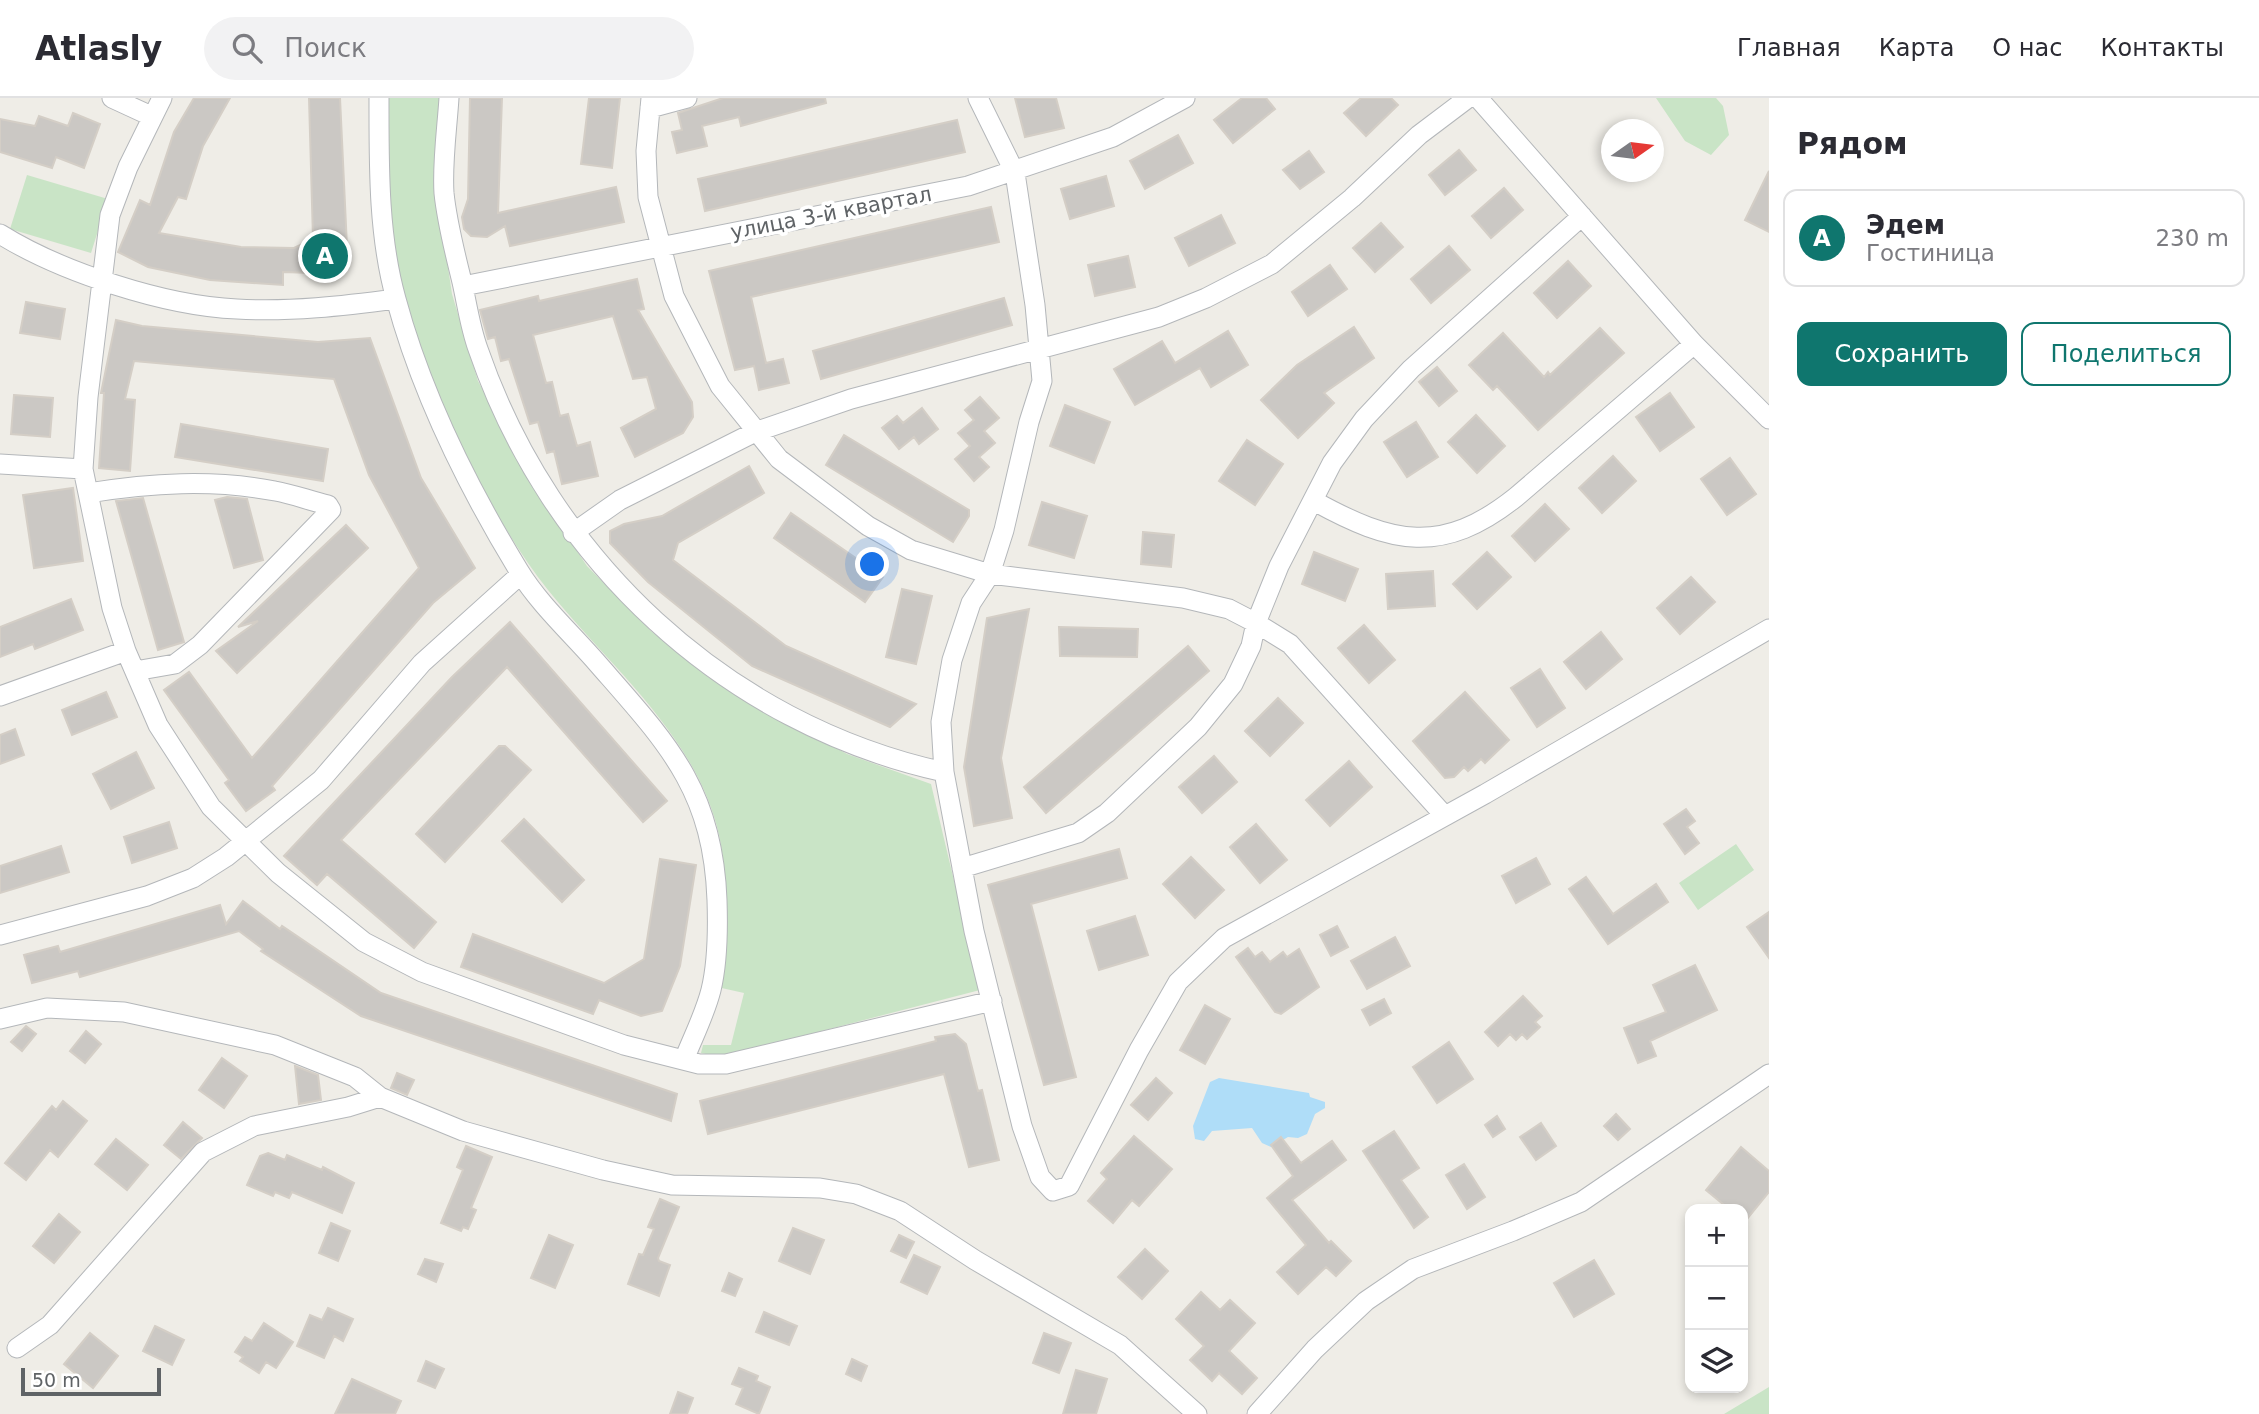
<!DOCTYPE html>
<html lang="ru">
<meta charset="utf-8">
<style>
:root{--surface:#fff;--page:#f2f2f3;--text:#2b2b33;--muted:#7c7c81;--line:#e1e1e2;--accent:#0f766e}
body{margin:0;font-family:"DejaVu Sans",sans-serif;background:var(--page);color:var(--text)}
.controls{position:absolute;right:21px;bottom:21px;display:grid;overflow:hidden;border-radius:14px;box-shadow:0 4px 10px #0003}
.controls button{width:63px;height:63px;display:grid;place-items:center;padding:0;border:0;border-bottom:2px solid var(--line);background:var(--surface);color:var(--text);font:35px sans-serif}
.compass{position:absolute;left:1601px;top:21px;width:63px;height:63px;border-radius:50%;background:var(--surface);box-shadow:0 4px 10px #0003;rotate:76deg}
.scale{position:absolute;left:21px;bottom:18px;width:140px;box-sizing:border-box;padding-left:7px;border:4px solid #5f6366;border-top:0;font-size:19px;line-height:24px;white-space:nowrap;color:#5f6366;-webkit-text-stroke:5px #fff;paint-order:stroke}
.you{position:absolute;left:873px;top:467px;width:24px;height:24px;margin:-18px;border:5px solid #fff;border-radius:50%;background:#1a73e8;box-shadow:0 0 0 10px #1a73e833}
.badge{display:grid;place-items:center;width:46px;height:46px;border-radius:50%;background:var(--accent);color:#fff;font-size:23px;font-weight:700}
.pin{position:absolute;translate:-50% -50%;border:4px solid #fff;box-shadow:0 2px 7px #0006}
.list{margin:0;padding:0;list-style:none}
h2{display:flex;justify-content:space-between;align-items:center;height:91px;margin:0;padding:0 28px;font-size:30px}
h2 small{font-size:23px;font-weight:400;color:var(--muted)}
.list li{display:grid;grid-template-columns:46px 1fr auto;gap:21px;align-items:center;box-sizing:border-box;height:98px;margin:0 14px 14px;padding:0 14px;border:2px solid var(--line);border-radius:14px}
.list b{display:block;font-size:26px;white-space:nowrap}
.list p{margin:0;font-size:23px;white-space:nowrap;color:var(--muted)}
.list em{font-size:23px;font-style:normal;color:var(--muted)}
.actions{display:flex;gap:14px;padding:21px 28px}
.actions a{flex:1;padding:16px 0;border:2px solid var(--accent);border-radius:14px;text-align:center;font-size:24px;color:var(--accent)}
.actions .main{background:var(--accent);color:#fff}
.icon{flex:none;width:38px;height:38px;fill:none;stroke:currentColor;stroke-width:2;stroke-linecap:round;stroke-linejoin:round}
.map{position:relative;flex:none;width:1769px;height:1316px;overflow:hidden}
header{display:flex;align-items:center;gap:42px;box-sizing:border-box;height:98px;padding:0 35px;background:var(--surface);border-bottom:2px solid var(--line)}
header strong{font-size:33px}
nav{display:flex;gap:38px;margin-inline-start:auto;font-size:24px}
.search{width:490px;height:63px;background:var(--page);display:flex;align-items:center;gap:18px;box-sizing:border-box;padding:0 24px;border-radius:38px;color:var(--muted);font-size:26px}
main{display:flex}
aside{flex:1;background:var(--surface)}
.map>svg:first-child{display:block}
.green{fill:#c9e4c6}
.water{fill:#afddf8}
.building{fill:#cbc8c4;stroke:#d4cec6;stroke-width:2}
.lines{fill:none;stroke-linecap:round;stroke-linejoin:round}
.minor-casing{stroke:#b4b7ba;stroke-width:21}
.minor{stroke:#fff;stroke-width:19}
.labels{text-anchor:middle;stroke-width:7;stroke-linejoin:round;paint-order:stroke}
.street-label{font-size:21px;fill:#5f6366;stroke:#fff}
</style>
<header>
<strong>Atlasly</strong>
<div class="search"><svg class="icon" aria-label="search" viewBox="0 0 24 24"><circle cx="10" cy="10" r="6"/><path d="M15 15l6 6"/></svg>Поиск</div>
<nav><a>Главная</a><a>Карта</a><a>О нас</a><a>Контакты</a></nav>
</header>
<main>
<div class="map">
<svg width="1769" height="1316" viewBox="0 0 1769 1316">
<rect width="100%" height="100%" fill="#efede7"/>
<path class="green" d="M389 0H439L436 90 452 196 478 283 540 398 587 468 651 533 708 579 847 656 931 686 980 892 721 959 701 955 703 947H731L744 895 717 889C725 837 730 789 719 737 697 638 609 568 548 492 529 468 511 440 495 413 437 323 394 202 387 95 385 64 389 31 389 0Z
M1656 0H1716L1723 8 1729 37 1711 57 1685 43Z
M27 77 108 101 91 155 10 131Z
M1736 746 1754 772 1698 812 1679 785Z
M1769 1289V1316H1724Z"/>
<path class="water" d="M1219 980 1309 995 1310 999 1325 1004V1010L1315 1016 1307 1036 1298 1040 1288 1039 1271 1049 1262 1045 1252 1030 1212 1033 1204 1043 1195 1041 1193 1028 1210 984Z"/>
<path class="building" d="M194 0H230L203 48 186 101 178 99 159 135 241 149 294 150 313 141 309 0H340L348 170 340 176 283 174V187L210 182 148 169 118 154 140 102 150 107 174 34Z
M470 0H502L498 115 616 89 624 124 510 148 505 128 487 139 471 138 464 131 462 119 468 101Z
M589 0H620L612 70 581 66Z
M723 0H825L826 5 741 28 739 19 702 28 707 48 677 55 672 34 682 32 678 15Z
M1015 0H1056L1064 30 1025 39Z
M1242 0H1266L1275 11 1233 45 1214 22Z
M1361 0H1391L1398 7 1366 38 1344 15Z
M73 15 100 26 84 70 56 59 52 70 0 54V21L35 28 39 18 68 28Z
M957 22 965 54 705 113 698 81Z
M1178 37 1193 65 1145 91 1130 63Z
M1459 52 1476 72 1445 97 1429 77Z
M1309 53 1324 74 1300 91 1283 72Z
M1769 73V134L1745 122Z
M1106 78 1114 108 1070 121 1061 91Z
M1504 90 1523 112 1491 140 1472 118Z
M991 109 999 144 751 199 766 265 783 261 789 285 759 292 754 268 735 272 709 173Z
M1221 117 1235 145 1189 168 1175 140Z
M1381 125 1403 149 1375 174 1353 150Z
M1449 148 1470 172 1431 205 1411 181Z
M1128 158 1135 189 1095 198 1088 167Z
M1568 163 1591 188 1557 220 1534 195Z
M1330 167 1347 191 1308 218 1292 194Z
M637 181 644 211 638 212 692 304 693 319 683 335 635 359 621 330 656 311 647 279 633 281 613 218 533 237 546 285 552 284 560 318 568 316 577 348 590 344 598 378 562 386 554 353 547 355 538 324 530 326 509 261 501 263 495 239 488 241 480 212 538 198 539 203Z
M1004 200 1012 227 821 281 813 253Z
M26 204 65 211 60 241 20 235Z
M116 222 142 228 318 244 370 240 421 380 475 470 433 505 272 688 275 692 246 713 225 685 229 682 164 592 189 574 252 660 419 470 369 377 334 281 134 263 125 301 135 302 130 373 99 370 104 295H101Z
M1354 229 1374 260 1324 295 1334 305 1298 340 1261 302 1297 267Z
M1600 230 1624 255 1538 332 1497 288 1493 292 1469 267 1503 235 1544 279 1548 274 1550 277Z
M1228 233 1248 267 1211 289 1200 270 1135 307 1114 271 1162 243 1175 265Z
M1437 269 1457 293 1439 308 1419 284Z
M1670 295 1694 329 1660 353 1636 319Z
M14 297 53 300 50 339 11 336Z
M980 299 999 320 984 333 995 345 979 359 989 369 974 383 955 361 970 348 958 335 974 322 965 312Z
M1065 307 1110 324 1094 365 1050 348Z
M922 310 938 331 919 346 914 339 899 351 882 330 897 318 903 325Z
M1476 317 1505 348 1477 375 1448 344Z
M1416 324 1438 359 1407 379 1384 344Z
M181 326 328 351 323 383 175 359Z
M844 337 969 412V418L953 444 826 367Z
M1247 342 1283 366 1255 407 1219 383Z
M1613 358 1636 383 1602 415 1579 390Z
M1730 360 1756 396 1727 417 1701 381Z
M749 368 764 395 678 445 673 462 786 548 916 606 890 629 752 568 648 484 610 445V433L624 426 662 418Z
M73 390 83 463 34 470 23 397Z
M227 399 247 401 263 462 234 470 215 402Z
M143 400 184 544 158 552 116 403Z
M1042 404 1087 418 1074 460 1029 447Z
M1545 406 1569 431 1535 463 1512 438Z
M791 415 883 479 865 504 774 440Z
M346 427 368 450 237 575 216 553 258 523 238 529Z
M1143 434 1174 437 1171 469 1141 466Z
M1314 454 1358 471 1345 503 1302 486Z
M1487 454 1511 479 1477 511 1453 486Z
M1433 473 1435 508 1388 511 1386 476Z
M1691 479 1715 504 1680 536 1657 510Z
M902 491 932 498 916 566 886 559Z
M71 501 83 532 35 551 33 546 0 559V529Z
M1029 511 1001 660 1012 720 974 728 964 669 987 520Z
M510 524 667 703 643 724 507 569 341 742 436 824 414 850 327 776 317 787 284 758 452 579Z
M1364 527 1395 562 1369 585 1338 550Z
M1059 529 1138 531 1137 559 1060 558Z
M1601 534 1622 561 1586 591 1564 564Z
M1188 548 1209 573 1046 715 1024 689Z
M1540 571 1565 610 1537 629 1511 590Z
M106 594 117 619 72 637 62 612Z
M1465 594 1509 642 1485 665 1481 661 1468 673 1464 669 1454 679 1445 680 1413 643Z
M1278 600 1303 625 1270 658 1245 633Z
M15 631 24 657 0 666V637Z
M499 648H505L531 672 445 764 416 736Z
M136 654 154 690 111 711 93 676Z
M1214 658 1237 684 1202 715 1179 689Z
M1349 663 1372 689 1330 728 1306 702Z
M1686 711 1695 723 1687 729 1699 745 1685 756 1664 726Z
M524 721 584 782 562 804 502 743Z
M169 724 177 750 132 765 124 739Z
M1256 726 1287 762 1260 785 1230 749Z
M61 748 69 774 0 795V768Z
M1119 751 1127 780 1031 806 1076 979 1044 987 988 787Z
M1191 759 1224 792 1195 820 1163 786Z
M1536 760 1550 786 1516 805 1502 778Z
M660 761 696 767 680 868 662 913 641 918 599 902 593 916 461 869 473 836 604 885 644 861Z
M1586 779 1613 816 1656 786 1668 804 1608 846 1569 791Z
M243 803 280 831 282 828 381 895 677 996 671 1023 361 918 261 853 263 851 239 833 80 879 78 873 32 885 24 857 58 848 60 854 220 807 226 826Z
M1769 814V860L1747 829Z
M1135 818 1148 857 1099 872 1087 833Z
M1337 828 1348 849 1331 858 1320 837Z
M1395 839 1410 868 1367 891 1351 863Z
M1248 850 1255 859 1262 854 1270 864 1283 854 1287 859 1299 851 1319 889 1281 916 1275 914 1236 859Z
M1695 867 1717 912 1650 943 1656 958 1638 965 1624 930 1666 914 1653 887Z
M1523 898 1542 918 1535 924 1540 929 1527 941 1522 936 1516 942 1510 936 1498 948 1485 934Z
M1384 901 1391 915 1370 927 1362 912Z
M1205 907 1230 921 1205 966 1180 952Z
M26 928 36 936 22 953 11 944Z
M86 933 101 946 85 965 70 953Z
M955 936 966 946 978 993 982 992 999 1062 969 1069 944 976 708 1036 700 1003 936 943 935 939Z
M1449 944 1473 981 1437 1005 1413 969Z
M222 960 247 978 224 1010 199 992Z
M295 968 318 977 321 1002 299 1006Z
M397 975 414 982 407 997 391 990Z
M1156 980 1172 995 1148 1022 1131 1007Z
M63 1003 87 1023 58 1059 50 1052 26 1082 5 1065 52 1008 56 1012Z
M1616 1016 1630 1031 1618 1042 1604 1028Z
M1497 1018 1505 1031 1493 1039 1485 1027Z
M183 1024 202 1040 181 1061 164 1047Z
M1541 1025 1556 1048 1536 1062 1520 1039Z
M1394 1033 1419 1070 1401 1082 1428 1119 1414 1130 1363 1053Z
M1134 1038 1172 1071 1139 1108 1132 1102 1113 1125 1088 1103 1107 1081 1101 1075Z
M1281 1039 1301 1065 1332 1043 1346 1062 1292 1102 1329 1145 1331 1143 1351 1163 1336 1178 1326 1169 1298 1196 1277 1174 1306 1147 1267 1100 1293 1078 1271 1047Z
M116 1041 148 1067 127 1092 95 1066Z
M466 1048 492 1059 471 1110 476 1112 468 1131 463 1129 461 1133 441 1125 463 1072 457 1069Z
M1741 1049 1769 1073V1094L1743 1126V1111H1729L1706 1092Z
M268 1055 285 1062 287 1057 322 1072 323 1069 354 1085 342 1115 292 1094 289 1100 275 1094 273 1098 247 1087 260 1058Z
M1464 1066 1485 1099 1467 1111 1446 1077Z
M660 1101 679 1109 658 1160 659 1163 670 1167 659 1198 628 1186 639 1156 643 1157 654 1131 648 1129Z
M59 1116 80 1134 54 1165 33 1148Z
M331 1125 350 1133 338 1163 319 1155Z
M793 1130 824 1142 810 1176 779 1163Z
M549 1137 573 1147 555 1190 531 1180Z
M899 1137 914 1144 906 1160 891 1153Z
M1145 1151 1168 1173 1142 1201 1118 1179Z
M914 1157 940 1169 927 1196 901 1184Z
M425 1161 443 1166 436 1184 418 1176Z
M1594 1162 1614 1196 1574 1219 1554 1185Z
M729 1175 742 1181 735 1198 722 1193Z
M1201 1194 1220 1212 1230 1202 1255 1225 1229 1253 1257 1280 1242 1296 1219 1275 1212 1283 1190 1262 1204 1248 1176 1221Z
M328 1210 353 1221 343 1243 334 1238 324 1260 297 1248 310 1217 322 1222Z
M764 1214 797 1228 789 1247 756 1234Z
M264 1225 293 1244 276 1270 266 1264 259 1275 240 1263 243 1259 235 1254 245 1239 252 1243Z
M155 1228 184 1242 172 1267 143 1253Z
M90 1235 118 1258 93 1290 64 1266Z
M1044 1235 1071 1245 1059 1275 1033 1265Z
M852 1261 867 1268 861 1283 846 1276Z
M426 1263 444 1271 435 1290 418 1283Z
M739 1270 758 1278 756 1283 770 1289 759 1316 736 1306 743 1290 732 1286Z
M1076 1272 1107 1281 1096 1316H1063Z
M352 1281 401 1303 395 1316H335Z
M678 1294 693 1300 687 1316H670Z"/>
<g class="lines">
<g class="minor-casing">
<path id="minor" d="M112 0 151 18
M162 0 128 69 110 117 88 299 83 371 112 510 126 553 158 627 211 709 278 775 364 844 422 874 624 947 699 966H726L992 903
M379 0C379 66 378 137 396 201 421 294 469 391 519 473 539 506 572 536 598 566 667 645 713 691 717 802 718 831 718 863 711 892 705 916 693 939 684 962
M449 0C447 31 442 65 444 95 447 125 455 155 462 184 467 206 470 229 478 251 550 461 725 626 944 674
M651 0 646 53 648 99 674 198 720 288 779 361 868 428 911 452 990 476 1183 500 1229 511 1256 525 1290 546 1443 716
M978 0 1015 75 1035 207 1042 283 1029 324 1004 432 990 476 971 505 952 562 941 624 944 674 974 833 1022 1028 1040 1079 1053 1093 1069 1088 1139 952 1178 884 1224 840 1485 696 1769 531
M1478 0 1694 246 1769 321
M650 10 687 0
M0 136C61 174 165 208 237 211 290 214 343 208 396 201
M463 188 968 88 1113 39 1185 0
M0 366 83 371
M88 395C151 385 212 381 275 393 293 396 310 403 328 407L331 412 200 547 175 566 135 573
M1314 403C1392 446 1442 458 1516 399L1694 246
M573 435 620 402 755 334 851 301 1159 219 1206 200 1272 166 1352 100 1419 37 1468 0
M0 598 126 553
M962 770 1078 735 1107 715 1198 629 1233 586 1251 548 1256 525 1279 468 1332 365 1364 321 1411 271 1582 118
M0 837 147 798 193 780 226 759 321 682 422 565 521 476
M0 921 47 910 124 914 275 947 355 979 380 999 463 1033 603 1072 672 1087 820 1090 856 1096 900 1113 975 1162 1120 1247 1197 1316
M17 1250 50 1227 203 1054 254 1028 348 1009 380 999
M1257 1316 1315 1251 1366 1203 1413 1171 1513 1133 1581 1104 1769 976"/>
</g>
<use href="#minor" class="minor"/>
</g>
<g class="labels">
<g class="street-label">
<text transform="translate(831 115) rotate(-11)" y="7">улица 3-й квартал</text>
</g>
</g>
</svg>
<div class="controls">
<button>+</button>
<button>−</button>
<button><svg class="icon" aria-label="layers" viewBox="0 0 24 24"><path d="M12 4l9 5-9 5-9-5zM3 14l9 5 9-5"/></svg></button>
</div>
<svg class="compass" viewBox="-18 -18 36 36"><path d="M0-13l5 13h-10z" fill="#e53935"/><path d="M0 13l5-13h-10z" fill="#7c7c81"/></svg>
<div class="scale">50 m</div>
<div class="you"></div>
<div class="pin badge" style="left:325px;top:158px">A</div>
</div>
<aside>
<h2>Рядом<small></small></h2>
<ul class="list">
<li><span class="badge">A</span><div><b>Эдем</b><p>Гостиница</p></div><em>230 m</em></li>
</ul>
<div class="actions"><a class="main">Сохранить</a><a>Поделиться</a></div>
</aside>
</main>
